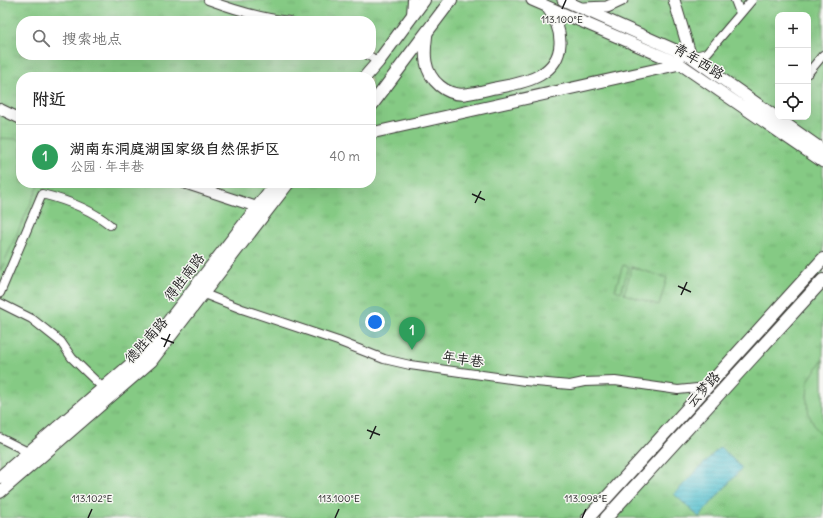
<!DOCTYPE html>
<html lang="zh">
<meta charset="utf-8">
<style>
:root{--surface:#fff;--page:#f6f6f6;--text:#222;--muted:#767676;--line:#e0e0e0;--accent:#0b8043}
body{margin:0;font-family:Delius,"LXGW WenKai TC",sans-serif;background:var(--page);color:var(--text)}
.controls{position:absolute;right:12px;top:12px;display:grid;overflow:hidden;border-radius:8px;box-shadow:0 4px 16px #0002}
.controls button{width:36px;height:36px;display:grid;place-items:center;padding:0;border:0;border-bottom:1px solid var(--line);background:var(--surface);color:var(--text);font:20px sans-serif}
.you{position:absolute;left:375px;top:322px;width:14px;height:14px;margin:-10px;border:3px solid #fff;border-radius:50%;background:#1a73e8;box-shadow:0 0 0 6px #1a73e833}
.badge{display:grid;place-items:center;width:26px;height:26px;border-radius:50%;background:var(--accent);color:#fff;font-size:13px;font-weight:700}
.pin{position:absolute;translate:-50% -33px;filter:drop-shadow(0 1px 2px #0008)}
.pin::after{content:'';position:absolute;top:21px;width:14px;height:12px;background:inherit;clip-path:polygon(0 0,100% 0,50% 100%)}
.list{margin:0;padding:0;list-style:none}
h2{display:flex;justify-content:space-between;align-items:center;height:52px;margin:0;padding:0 16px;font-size:17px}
h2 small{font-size:13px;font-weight:400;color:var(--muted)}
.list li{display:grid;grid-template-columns:26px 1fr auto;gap:12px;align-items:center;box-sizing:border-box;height:64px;padding:0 16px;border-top:1px solid var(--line)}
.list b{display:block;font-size:15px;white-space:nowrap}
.list p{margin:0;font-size:13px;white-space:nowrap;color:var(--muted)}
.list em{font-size:13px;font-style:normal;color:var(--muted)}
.icon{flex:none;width:22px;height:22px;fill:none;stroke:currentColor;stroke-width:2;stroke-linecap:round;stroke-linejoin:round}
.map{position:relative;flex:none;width:823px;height:518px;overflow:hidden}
.search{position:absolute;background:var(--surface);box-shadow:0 4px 16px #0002;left:16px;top:16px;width:360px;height:44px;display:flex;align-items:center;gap:10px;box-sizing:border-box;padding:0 14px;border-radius:16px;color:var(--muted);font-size:15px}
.panel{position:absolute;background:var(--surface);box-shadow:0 4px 16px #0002;left:16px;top:72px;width:360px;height:116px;border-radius:16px}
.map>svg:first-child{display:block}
.park{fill:url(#park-tufts);stroke:#507350;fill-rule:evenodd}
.pitch{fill:#85ca84;stroke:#507350}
.water{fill:url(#water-rules);stroke:#386e76}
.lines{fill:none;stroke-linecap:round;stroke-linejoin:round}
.minor-casing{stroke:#3b3a36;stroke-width:10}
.tertiary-casing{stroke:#3b3a36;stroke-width:12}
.secondary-casing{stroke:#3b3a36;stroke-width:13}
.primary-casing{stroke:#3b3a36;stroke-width:14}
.minor{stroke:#fff;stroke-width:8}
.tertiary{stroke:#fff;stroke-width:10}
.secondary{stroke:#fff;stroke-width:11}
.primary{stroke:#fff;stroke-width:12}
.ticks{fill:none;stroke:#1c1c1c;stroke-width:1.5}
.labels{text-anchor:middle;stroke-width:3;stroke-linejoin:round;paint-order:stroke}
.street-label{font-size:14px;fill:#1c1c1c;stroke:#f6f6f2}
.ticks-label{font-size:10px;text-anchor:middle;fill:#1c1c1c;stroke:#f6f6f2;stroke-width:3;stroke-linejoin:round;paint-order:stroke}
</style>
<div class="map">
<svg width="823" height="518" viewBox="0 0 823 518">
<defs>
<pattern id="park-tufts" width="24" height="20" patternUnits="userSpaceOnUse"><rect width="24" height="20" fill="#85ca84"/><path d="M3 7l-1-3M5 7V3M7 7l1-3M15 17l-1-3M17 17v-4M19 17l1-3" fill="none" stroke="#72ad71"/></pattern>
<pattern id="water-rules" width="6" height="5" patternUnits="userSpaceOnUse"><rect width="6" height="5" fill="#55c1cf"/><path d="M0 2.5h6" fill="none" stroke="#49a5b1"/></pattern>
</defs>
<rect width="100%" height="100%" fill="#f6f6f2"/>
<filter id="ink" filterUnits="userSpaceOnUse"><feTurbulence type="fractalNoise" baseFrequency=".025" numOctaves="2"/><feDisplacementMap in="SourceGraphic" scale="8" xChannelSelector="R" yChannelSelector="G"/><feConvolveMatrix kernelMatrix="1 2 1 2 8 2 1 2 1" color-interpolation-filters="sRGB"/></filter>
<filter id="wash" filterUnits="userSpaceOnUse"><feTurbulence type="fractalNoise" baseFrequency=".012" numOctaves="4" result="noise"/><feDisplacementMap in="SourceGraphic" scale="16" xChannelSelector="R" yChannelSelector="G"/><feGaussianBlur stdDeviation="0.9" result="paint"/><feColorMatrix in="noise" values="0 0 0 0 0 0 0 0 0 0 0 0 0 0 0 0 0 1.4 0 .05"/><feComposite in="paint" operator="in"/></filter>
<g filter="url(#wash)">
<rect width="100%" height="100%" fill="#ebe4c7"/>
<path class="park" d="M0 0H823V518H0ZM778 15H808V117H778ZM21 21H371V55H21ZM21 77H371V183H21Z"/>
<path class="pitch" d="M0 138 17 139 21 141V183H40L0 271Z
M623 265 629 267 621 292 615 290Z
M632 267 667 278 659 305 624 294Z
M823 359V437L815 427 809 415 807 402 808 381Z"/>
<path class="water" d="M720 447 742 468 699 517 674 494Z"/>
</g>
<g filter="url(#ink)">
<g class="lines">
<g class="minor-casing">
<path id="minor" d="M208 0C235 10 261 18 289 21
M735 0 740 13
M368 55 378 62
M691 57 707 53 752 0
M808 73 823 55
M0 293 42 194C66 200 91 209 110 225
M204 294 242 309 338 341 384 359 410 365 525 381 570 385 584 382 615 381 678 390 707 387
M0 303 32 319 61 342 72 358 103 388
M0 438 28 452"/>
</g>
<g class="tertiary-casing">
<path id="tertiary" d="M412 15 413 0
M0 109 21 119
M184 183 257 207"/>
</g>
<g class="secondary-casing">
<path id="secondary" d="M532 0 680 64 823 162
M563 0 691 57 823 150
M674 0 691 57
M584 8 607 7 622 0
M427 32C426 42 424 52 426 62 429 81 447 96 465 94 475 93 486 90 495 88 507 86 530 81 540 75 567 59 564 30 547 7
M371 133 680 64"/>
</g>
<g class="primary-casing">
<path id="primary" d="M365 77 378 62 424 0
M371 106 451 0
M0 477 144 353 276 183
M0 492 151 361 288 183
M588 518 823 259
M606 518 823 280"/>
</g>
<use href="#minor" class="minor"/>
<use href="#tertiary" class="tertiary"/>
<use href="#secondary" class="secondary"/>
<use href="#primary" class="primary"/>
</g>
</g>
<path class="ticks" d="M562 9 566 0M472 194 485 200M475 203 481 191M678 286 691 292M681 295 687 282M161 338 174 343M164 347 170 334M367 430 380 435M370 439 376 426M88 518 92 509M335 518 339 509M582 518 586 509"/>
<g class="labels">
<g class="street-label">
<text transform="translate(699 61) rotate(31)" y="5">青年西路</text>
<text transform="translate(184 277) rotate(-52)" y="5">得胜南路</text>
<text transform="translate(146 340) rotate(-48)" y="5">德胜南路</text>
<text transform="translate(463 359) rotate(8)" y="5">年丰巷</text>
<text transform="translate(703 389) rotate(-48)" y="5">云梦路</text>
</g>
</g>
<g class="ticks-label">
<text x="562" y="23">113.100°E</text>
<text x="92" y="502">113.102°E</text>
<text x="339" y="502">113.100°E</text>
<text x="586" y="502">113.098°E</text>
</g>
</svg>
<div class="controls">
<button>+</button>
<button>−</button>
<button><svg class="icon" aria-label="locate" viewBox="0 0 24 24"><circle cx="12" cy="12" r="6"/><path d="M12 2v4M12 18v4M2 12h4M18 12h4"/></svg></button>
</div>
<div class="you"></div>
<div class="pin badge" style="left:412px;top:350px;background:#2e9e5b">1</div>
<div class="search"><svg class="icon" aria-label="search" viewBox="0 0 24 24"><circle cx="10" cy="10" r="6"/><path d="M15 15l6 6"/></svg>搜索地点</div>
<section class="panel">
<h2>附近<small></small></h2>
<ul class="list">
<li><span class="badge" style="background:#2e9e5b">1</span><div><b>湖南东洞庭湖国家级自然保护区</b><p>公园 · 年丰巷</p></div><em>40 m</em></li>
</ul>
</section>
</div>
